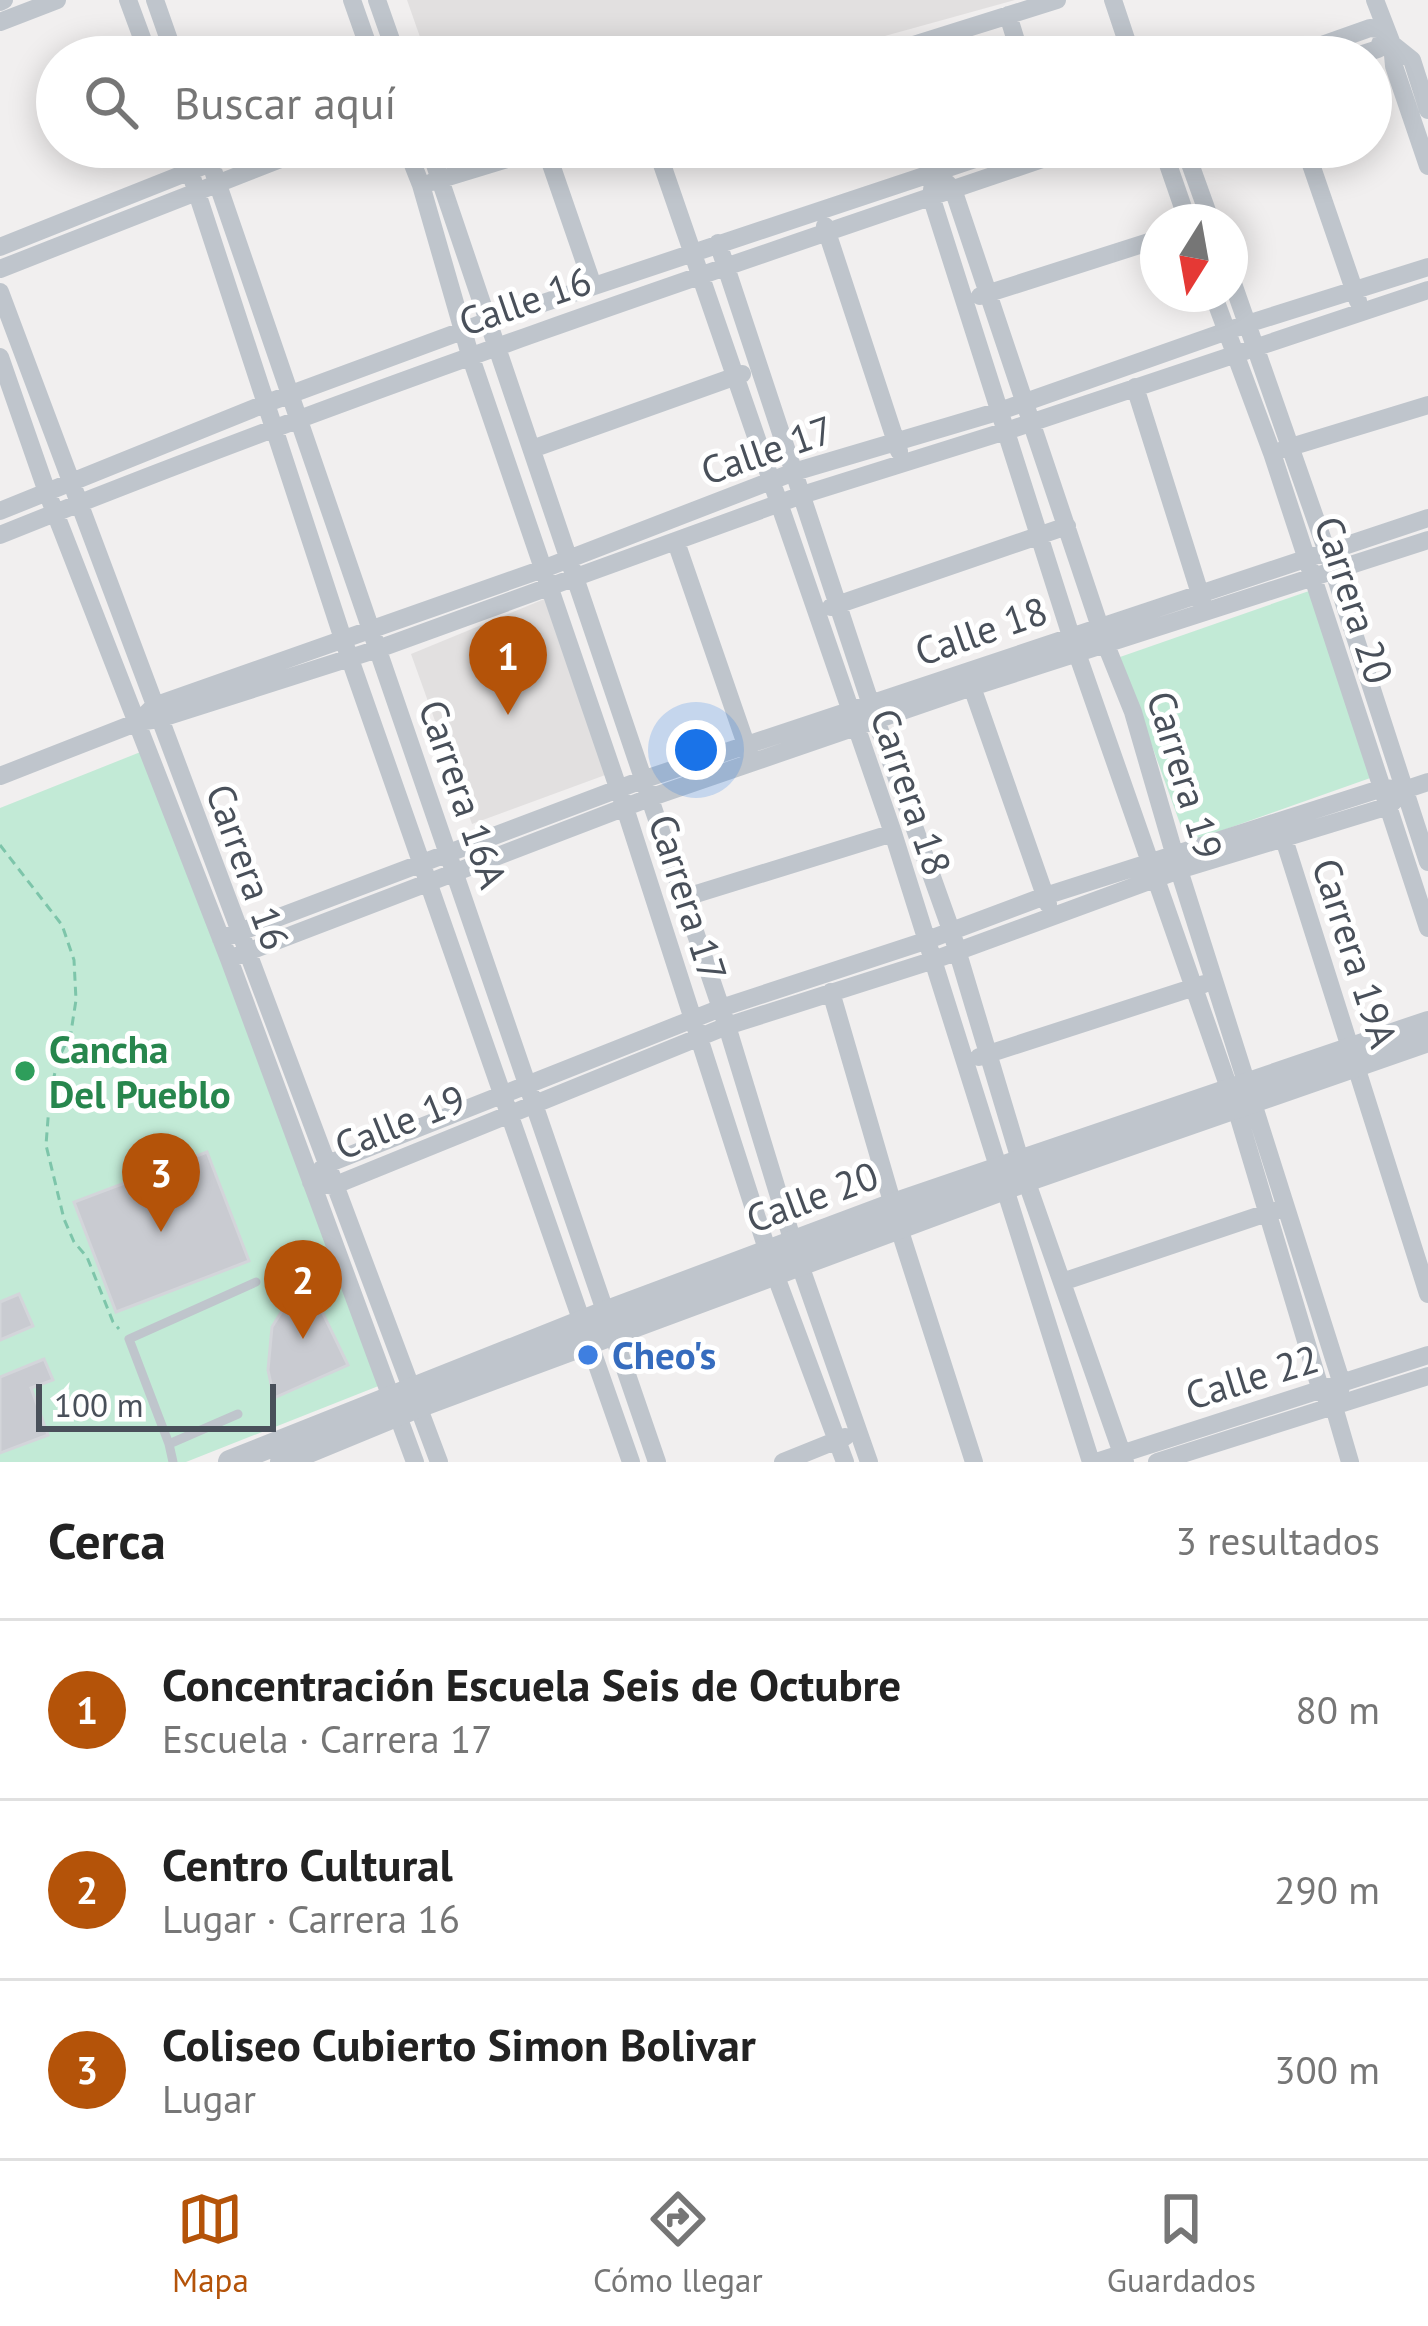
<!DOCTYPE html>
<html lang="es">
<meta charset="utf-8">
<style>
:root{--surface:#fff;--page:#f6f6f6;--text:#222;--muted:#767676;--line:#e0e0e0;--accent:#b45309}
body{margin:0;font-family:"PT Sans",sans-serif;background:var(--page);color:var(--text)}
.compass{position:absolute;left:1140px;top:204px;width:108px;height:108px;border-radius:50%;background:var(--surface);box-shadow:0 6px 30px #0003;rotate:191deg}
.scale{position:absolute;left:36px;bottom:30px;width:240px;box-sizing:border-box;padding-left:12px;border:6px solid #49505a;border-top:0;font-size:33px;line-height:42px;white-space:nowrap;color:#49505a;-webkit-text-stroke:9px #fff;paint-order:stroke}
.you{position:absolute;left:696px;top:750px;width:42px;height:42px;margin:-30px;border:9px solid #fff;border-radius:50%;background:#1a73e8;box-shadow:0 0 0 18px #1a73e833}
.badge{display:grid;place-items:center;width:78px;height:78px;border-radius:50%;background:var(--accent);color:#fff;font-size:39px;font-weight:700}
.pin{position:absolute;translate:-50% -99px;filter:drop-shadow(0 3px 6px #0008)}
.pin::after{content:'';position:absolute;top:63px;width:42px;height:36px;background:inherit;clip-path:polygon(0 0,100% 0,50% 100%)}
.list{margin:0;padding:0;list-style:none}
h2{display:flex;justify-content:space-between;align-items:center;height:156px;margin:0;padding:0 48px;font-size:51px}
h2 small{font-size:39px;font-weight:400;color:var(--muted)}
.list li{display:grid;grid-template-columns:78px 1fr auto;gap:36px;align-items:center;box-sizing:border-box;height:180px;padding:0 48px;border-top:3px solid var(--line)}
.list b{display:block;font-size:45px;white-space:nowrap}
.list p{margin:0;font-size:39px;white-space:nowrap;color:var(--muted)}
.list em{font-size:39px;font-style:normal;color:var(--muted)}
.icon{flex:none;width:66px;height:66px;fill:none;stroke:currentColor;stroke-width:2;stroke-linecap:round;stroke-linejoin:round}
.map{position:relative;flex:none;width:1428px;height:1462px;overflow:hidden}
.search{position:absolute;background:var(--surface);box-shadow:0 6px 30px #0003;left:36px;right:36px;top:36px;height:132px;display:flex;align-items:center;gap:30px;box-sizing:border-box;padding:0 42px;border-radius:66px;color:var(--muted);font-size:45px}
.sheet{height:696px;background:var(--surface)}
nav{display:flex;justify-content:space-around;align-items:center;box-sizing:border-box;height:168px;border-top:3px solid var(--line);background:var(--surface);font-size:33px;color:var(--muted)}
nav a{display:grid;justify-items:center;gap:6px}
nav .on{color:var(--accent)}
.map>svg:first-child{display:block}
.education{fill:#e2e0e0}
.green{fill:#c2ead6}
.building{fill:#c9cbd1;stroke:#d3d5da;stroke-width:3}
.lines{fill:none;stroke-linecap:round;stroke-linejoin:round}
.path{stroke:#7dc5aa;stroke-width:3;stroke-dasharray:9 6;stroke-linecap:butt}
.service{stroke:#bfc5cc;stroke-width:9}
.minor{stroke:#bfc5cc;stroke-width:18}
.tertiary{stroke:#bfc5cc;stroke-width:24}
.leisure-dot{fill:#2e9e5b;stroke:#fff;stroke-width:4.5}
.shop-dot{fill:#3f7fe0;stroke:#fff;stroke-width:4.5}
.labels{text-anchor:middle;stroke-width:10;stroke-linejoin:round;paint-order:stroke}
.street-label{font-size:39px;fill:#49505a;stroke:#fff}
.leisure-label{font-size:39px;font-weight:bold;fill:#27864d;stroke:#fff;text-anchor:start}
.shop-label{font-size:39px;font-weight:bold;fill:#366cbe;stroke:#fff;text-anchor:start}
</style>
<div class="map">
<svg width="1428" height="1462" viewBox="0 0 1428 1462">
<rect width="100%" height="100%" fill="#f1efef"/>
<path class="education" d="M407 0H1015L809 57H427Z
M547 598 608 774 472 824 411 654Z"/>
<path class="green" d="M1309 591 1376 776 1187 843 1120 657Z
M143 751 381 1385 186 1462H0V808Z"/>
<path class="building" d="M207 1152 249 1261 116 1312 74 1202Z
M19 1294 33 1326 0 1340V1302Z
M314 1295 348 1365 274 1398 268 1370 272 1327 282 1311Z
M44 1359 53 1380 31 1388 48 1435 0 1453V1377Z"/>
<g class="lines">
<path class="path" d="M0 845 62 925 74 960 76 1000 71 1032 58 1060 50 1093 46 1145 64 1219 74 1242 87 1257 113 1322 119 1329"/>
<path class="service" d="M238 1414 169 1444 129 1339 256 1282
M169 1444 173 1462"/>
<path class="minor" d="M128 0 149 57
M155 0 175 57
M352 0 372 57
M377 0 397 57
M1113 0 1132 57
M1375 0 1392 44 1412 60 1428 110
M0 2 4 0
M1008 15 1021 57
M0 22 57 0
M1392 44 1394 66 1428 166
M875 57 1057 0
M1288 57 1370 28 1386 30 1378 49 1353 57
M182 147 343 639 631 1462
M205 147 657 1462
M406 147 421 185 470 355 625 808 775 1274 845 1462
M429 147 727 1026 800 1265 869 1462
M545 147 593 286
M656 147 893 833 1091 1462
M929 147 935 172 931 196 1071 636 1236 1108 1321 1391 1334 1407 1350 1462
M1162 147 1188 222
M1184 147 1211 222
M1305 147 1358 301
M935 172 953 189 1106 645 1133 712 1179 870 1342 1384 1334 1407
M432 182 546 147
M825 226 899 451
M718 243 876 720 951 930 1026 1180 1125 1462
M0 247 251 147
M0 269 311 147
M1230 275 1334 572 1428 862
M0 292 439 1462
M1213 294 1272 453 1428 928
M980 296 1158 239
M0 357 47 492 229 959 415 1462
M1135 387 1202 600
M532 449 742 374
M1284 449 1428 405
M0 511 267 403 489 321 1011 147
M0 535C354 392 716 269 1078 147
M676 542 749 753
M831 607 1067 526
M972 687 1048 904
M138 722 154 706 543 569 794 472 1000 411 1247 324 1428 267
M0 776 138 722 159 719 378 649 802 495 1006 431 1428 290
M1284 839 1428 1294
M683 898 893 833
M221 939 642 780 1428 518
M229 959 649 798 972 687 1428 540
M831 992 893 1205
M979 1057 1204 984
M320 1171 325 1165 721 1008 925 941 1045 896 1383 788 1404 790
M311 1182 333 1186 727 1026 931 961 1179 870 1389 806 1404 790 1428 782
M899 1228 974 1462
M1062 1282 1279 1209
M783 1462 845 1437
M1096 1462 1428 1355
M1157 1462 1428 1376"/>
<path class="tertiary" d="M230 1462 605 1313 893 1205 1428 1023
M282 1462 418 1406 1026 1180 1428 1040"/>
</g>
<circle class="leisure-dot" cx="25" cy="1071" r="12"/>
<circle class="shop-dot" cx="588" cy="1355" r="12"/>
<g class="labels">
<g class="street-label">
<text transform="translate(525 301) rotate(-19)" y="14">Calle 16</text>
<text transform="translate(767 450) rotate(-19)" y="14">Calle 17</text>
<text transform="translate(1354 600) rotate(72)" y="14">Carrera 20</text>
<text transform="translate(981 631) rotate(-19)" y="14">Calle 18</text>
<text transform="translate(1185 775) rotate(73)" y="14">Carrera 19</text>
<text transform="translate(911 792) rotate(71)" y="14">Carrera 18</text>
<text transform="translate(463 794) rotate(71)" y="14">Carrera 16A</text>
<text transform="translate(248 867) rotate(70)" y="14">Carrera 16</text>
<text transform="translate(688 898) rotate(72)" y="14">Carrera 17</text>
<text transform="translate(1355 953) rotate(72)" y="14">Carrera 19A</text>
<text transform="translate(400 1122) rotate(-22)" y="14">Calle 19</text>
<text transform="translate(812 1197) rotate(-20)" y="14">Calle 20</text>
<text transform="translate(1252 1377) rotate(-17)" y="14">Calle 22</text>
</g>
<g class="leisure-label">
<text x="49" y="1063">Cancha<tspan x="49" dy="45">Del Pueblo</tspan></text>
</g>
<g class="shop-label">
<text x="612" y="1369">Cheo's</text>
</g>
</g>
</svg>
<svg class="compass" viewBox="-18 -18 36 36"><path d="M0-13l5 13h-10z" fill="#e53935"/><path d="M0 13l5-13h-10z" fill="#767676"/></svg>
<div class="scale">100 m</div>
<div class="you"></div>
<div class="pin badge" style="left:508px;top:715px">1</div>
<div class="pin badge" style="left:303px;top:1339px">2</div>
<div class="pin badge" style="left:161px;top:1232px">3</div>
<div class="search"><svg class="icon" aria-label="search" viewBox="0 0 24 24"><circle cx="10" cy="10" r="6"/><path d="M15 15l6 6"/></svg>Buscar aquí</div>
</div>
<section class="sheet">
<h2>Cerca<small>3 resultados</small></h2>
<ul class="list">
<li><span class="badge">1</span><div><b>Concentración Escuela Seis de Octubre</b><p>Escuela · Carrera 17</p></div><em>80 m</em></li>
<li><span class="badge">2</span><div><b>Centro Cultural</b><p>Lugar · Carrera 16</p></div><em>290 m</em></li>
<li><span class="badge">3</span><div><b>Coliseo Cubierto Simon Bolivar</b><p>Lugar</p></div><em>300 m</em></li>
</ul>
</section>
<nav>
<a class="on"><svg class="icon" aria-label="map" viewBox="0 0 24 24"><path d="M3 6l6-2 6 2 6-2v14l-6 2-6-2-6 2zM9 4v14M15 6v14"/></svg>Mapa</a>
<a><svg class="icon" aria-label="directions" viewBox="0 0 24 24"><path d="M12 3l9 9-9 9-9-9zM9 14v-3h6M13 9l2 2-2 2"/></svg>Cómo llegar</a>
<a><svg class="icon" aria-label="saved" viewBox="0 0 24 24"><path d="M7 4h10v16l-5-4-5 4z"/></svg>Guardados</a>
</nav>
